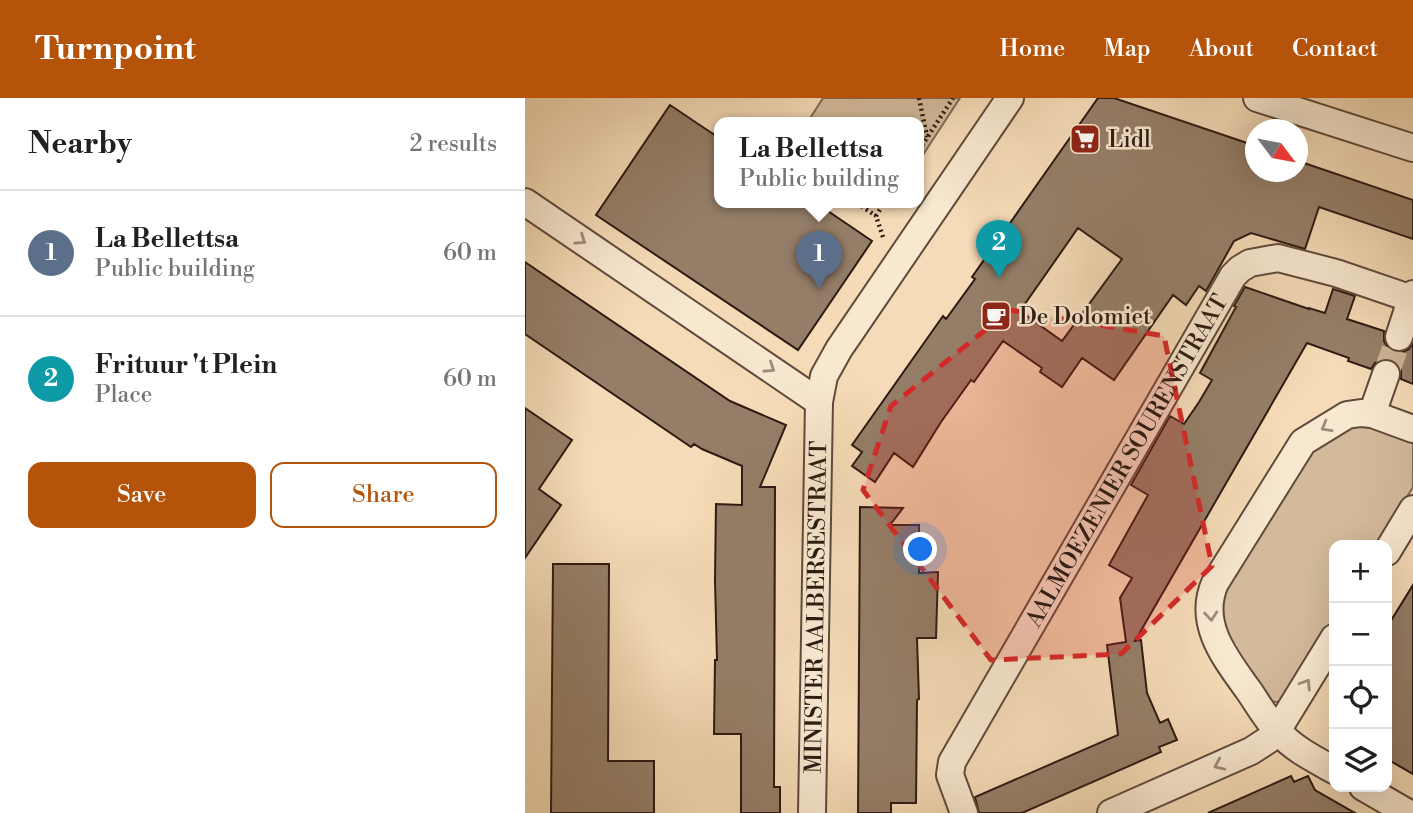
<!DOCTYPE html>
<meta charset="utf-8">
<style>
:root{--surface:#fff;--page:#f6f6f6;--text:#202124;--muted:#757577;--line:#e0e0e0;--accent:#b45309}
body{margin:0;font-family:"Libre Bodoni",serif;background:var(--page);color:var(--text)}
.controls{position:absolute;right:21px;bottom:21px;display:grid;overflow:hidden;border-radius:14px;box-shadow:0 7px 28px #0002}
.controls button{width:63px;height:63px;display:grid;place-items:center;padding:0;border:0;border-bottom:2px solid var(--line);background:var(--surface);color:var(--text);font:35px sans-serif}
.compass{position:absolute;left:720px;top:21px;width:63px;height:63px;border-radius:50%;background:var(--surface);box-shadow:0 7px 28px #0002;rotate:122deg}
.you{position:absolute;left:396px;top:452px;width:24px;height:24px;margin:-18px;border:5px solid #fff;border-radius:50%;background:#1a73e8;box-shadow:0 0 0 10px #1a73e833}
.badge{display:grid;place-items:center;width:46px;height:46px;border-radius:50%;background:var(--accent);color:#fff;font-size:23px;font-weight:700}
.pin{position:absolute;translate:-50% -58px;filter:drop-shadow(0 2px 4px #0008)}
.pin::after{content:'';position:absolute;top:37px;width:24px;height:21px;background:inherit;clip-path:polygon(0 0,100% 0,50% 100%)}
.popup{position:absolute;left:189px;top:19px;width:210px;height:91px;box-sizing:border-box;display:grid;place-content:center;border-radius:14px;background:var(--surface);filter:drop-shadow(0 2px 5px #0005);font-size:23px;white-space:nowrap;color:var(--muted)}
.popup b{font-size:26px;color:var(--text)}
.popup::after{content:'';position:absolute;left:50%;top:100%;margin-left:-14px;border:14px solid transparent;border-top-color:var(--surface)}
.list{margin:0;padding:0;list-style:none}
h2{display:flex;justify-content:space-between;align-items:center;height:91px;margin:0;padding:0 28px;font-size:30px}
h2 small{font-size:23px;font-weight:400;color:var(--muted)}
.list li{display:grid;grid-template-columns:46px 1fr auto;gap:21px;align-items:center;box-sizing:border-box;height:126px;padding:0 28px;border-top:2px solid var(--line)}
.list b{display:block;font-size:26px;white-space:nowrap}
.list p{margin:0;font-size:23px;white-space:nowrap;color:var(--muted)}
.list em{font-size:23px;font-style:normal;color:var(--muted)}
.actions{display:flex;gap:14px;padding:21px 28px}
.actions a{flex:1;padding:16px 0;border:2px solid var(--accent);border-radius:14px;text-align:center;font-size:24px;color:var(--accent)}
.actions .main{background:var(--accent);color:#fff}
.icon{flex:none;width:38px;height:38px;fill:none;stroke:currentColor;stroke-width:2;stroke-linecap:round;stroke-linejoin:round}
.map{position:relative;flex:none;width:888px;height:715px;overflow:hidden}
header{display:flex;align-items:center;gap:42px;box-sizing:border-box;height:98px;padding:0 35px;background:var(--accent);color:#fff}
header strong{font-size:33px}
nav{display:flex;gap:38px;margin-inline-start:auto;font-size:24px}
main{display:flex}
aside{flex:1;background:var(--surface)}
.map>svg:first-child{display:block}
.green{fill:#d3ba9b;stroke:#806a57;stroke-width:2}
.building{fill:#957e68;stroke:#2e1a13;stroke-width:2;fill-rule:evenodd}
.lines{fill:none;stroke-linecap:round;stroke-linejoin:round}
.street-tunnel{stroke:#cdb496;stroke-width:26;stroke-dasharray:26 13;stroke-linecap:butt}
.street-casing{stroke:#604a3c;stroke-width:30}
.path{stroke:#2e1a13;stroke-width:4.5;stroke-dasharray:2 3.5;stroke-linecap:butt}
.street{stroke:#f8e8d0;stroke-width:26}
.oneway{stroke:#9d8b7b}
.marked{fill:#d62828;fill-opacity:0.2;stroke:#d62828;stroke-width:5;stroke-dasharray:14 9;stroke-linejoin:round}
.labels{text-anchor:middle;stroke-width:5;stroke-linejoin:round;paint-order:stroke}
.poi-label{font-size:23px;fill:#2e1a13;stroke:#f8e8d0;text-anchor:start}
.street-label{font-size:23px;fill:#2e1a13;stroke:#f8e8d0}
</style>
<header>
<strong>Turnpoint</strong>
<nav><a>Home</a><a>Map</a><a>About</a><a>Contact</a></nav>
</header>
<main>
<aside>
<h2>Nearby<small>2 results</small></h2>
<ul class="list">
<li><span class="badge" style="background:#5c6f8a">1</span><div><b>La Bellettsa</b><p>Public building</p></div><em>60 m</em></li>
<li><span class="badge" style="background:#0f9aa8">2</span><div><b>Frituur 't Plein</b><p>Place</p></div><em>60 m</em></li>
</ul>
<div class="actions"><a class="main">Save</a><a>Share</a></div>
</aside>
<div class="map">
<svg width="888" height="715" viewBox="0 0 888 715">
<rect width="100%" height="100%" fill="#f5dbb7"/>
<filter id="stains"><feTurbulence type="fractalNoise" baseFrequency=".00286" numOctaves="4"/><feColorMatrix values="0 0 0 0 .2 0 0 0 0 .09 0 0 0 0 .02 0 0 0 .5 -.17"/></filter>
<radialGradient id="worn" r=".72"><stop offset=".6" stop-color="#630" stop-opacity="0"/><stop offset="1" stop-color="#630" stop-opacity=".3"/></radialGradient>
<path class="green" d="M298 0H435L394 63V25H282Z
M840 326 888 343V389L853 447H809V519L760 600C754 605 750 605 743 601L699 535 695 502 783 356 816 332Z"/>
<path class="building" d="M573 0H589L731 48V74H773V63L888 102V141L794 109 780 151 726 135 709 143 681 193 674 188 661 207 648 197 589 282 557 260 537 289 515 274 517 270 478 243 449 284 446 282 416 324 388 369 369 355 350 384 327 368 337 354 327 347 418 218 421 221 450 181 447 179ZM553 130 597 161 537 243 495 213Z
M145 7 194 40V105H291L347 143 273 252 71 117Z
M0 164 205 303 261 327 235 389H250L249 689H255V715H216V636H189L190 562H192L190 482 191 406 217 407V368L177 351 169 346 166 349 0 236Z
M720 189 784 211V210L800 215 808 191 830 198 822 221 859 233V243L863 250 869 254H878L884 251 888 246V286L876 281V272L873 266 867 261H857L850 265 846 271 823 263 824 260 782 245 610 543 616 542 622 595 635 625 643 621 652 642 634 649 636 654 497 715H454L450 699 593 637 582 547 601 544 595 500 607 480 584 467 623 397 606 387 645 318 659 326 674 304 687 282 675 275 711 209 709 208Z
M0 310 47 342 14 391 36 407 0 460Z
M335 409 378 410 365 427H394V475L413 474 411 540H392L394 601 392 602 391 705H366V715H333Z
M28 466H84L83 663H129V715H26Z
M888 487V676L862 661V529Z
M766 678 769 684 783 678 790 692 830 715H683Z"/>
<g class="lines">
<path class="street-tunnel" d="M861 276 874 239"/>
<g class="street-casing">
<g id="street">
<path d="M732 0 888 50"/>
<path d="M0 104 294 304"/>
<path d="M874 239 888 196"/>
<path d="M847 316 861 276"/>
<path d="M862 454 888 411"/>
<path d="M809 672C789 661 767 650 752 632 741 621 733 606 724 593 701 561 672 526 690 485L778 344 822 317 836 315 847 316 888 331"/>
<path d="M838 689 883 715"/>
<path id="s1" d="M287 715 294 304 299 278 314 251 485 0"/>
<path id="s2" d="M439 715 425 677 427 664 708 178 715 171 725 165 753 160 811 175 887 201"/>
<path d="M586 715 726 653 743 642 752 633 809 540"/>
</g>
</g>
<path class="path" d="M394 0 402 39
M394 52 428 0
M332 105 351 118
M358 139 351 118 359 105"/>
<use href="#street" class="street"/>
</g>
<defs><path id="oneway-chevron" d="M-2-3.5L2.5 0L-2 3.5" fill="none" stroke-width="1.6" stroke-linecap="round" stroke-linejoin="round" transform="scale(1.75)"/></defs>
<g class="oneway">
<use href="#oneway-chevron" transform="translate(56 142) rotate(34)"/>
<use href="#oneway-chevron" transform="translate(245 270) rotate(34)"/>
<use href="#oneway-chevron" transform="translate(801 329) rotate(150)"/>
<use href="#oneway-chevron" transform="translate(686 518) rotate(85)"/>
<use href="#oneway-chevron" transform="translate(781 586) rotate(-58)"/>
<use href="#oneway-chevron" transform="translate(694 667) rotate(156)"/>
</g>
<path class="marked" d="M485 212 639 238 687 468 596 556 466 562 338 392 366 308Z"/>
<defs>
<g id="supermarket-square" transform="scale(1.575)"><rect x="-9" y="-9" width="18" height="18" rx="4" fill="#8f2418" stroke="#f8e8d0"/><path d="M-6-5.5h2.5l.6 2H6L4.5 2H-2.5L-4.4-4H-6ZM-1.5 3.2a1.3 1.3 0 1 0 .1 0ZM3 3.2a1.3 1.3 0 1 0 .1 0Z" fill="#fff"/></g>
<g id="cafe-square" transform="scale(1.575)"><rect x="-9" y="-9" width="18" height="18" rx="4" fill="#8f2418" stroke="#f8e8d0"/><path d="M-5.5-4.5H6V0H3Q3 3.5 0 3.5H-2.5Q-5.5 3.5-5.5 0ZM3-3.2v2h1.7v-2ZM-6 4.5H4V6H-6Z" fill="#fff"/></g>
</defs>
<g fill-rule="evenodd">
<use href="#supermarket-square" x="560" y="41"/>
<use href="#cafe-square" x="471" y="218"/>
</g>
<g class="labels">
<g class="poi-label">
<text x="583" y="49">Lidl</text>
<text x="494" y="226">De Dolomiet</text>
</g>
<g class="street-label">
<text dy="8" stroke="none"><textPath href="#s2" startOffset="402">AALMOEZENIER SOURENSTRAAT</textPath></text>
<text dy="8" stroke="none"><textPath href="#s1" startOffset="206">MINISTER AALBERSESTRAAT</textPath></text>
</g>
</g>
<rect width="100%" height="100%" filter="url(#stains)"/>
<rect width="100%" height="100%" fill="url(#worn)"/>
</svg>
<div class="controls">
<button>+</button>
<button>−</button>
<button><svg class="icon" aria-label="locate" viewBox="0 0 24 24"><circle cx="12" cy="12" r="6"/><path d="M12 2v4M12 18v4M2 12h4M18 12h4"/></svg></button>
<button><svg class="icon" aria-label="layers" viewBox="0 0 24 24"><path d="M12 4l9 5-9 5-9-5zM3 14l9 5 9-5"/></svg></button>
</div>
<svg class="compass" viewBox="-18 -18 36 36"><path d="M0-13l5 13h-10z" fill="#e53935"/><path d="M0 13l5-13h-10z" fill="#757577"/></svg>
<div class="you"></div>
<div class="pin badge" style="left:294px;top:191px;background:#5c6f8a">1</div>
<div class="popup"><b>La Bellettsa</b>Public building</div>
<div class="pin badge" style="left:474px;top:180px;background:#0f9aa8">2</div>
</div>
</main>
